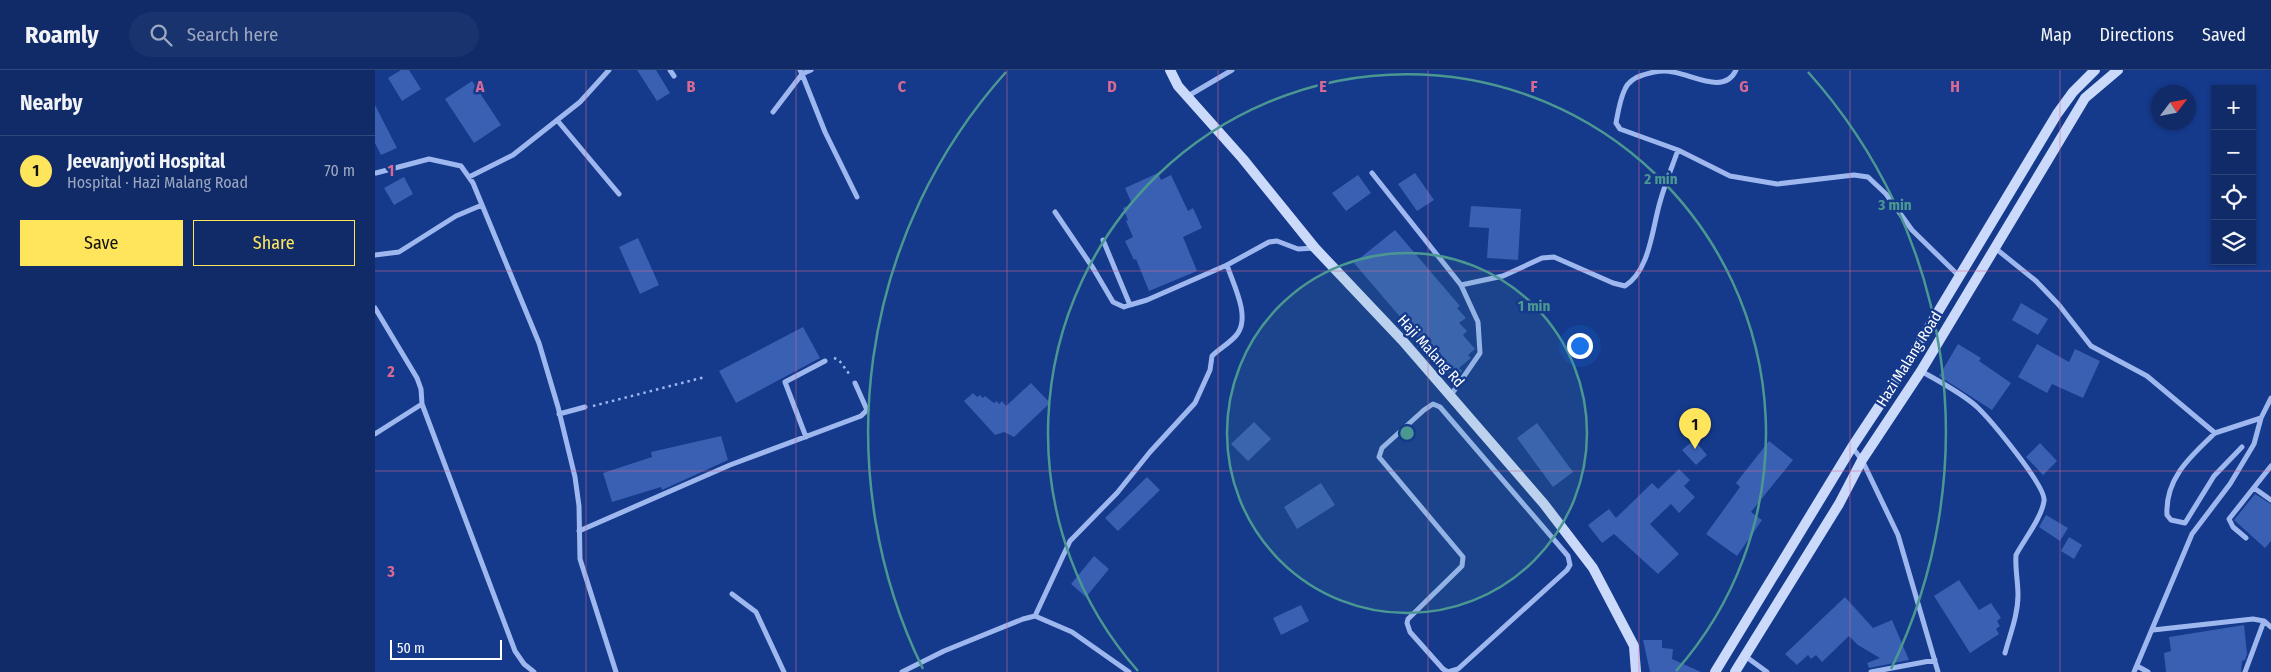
<!DOCTYPE html>
<meta charset="utf-8">
<style>
:root{--surface:#102b68;--page:#19336e;--text:#f1f3f6;--muted:#9ca7c0;--line:#30477c;--accent:#ffe55c}
body{margin:0;font-family:"Fira Sans Condensed",sans-serif;background:var(--page);color:var(--text)}
.controls{position:absolute;right:15px;top:15px;display:grid;overflow:hidden;border-radius:0px;box-shadow:0 1px 4px #0004}
.controls button{width:45px;height:45px;display:grid;place-items:center;padding:0;border:0;border-bottom:1px solid var(--line);background:var(--surface);color:var(--text);font:25px sans-serif}
.compass{position:absolute;left:1776px;top:15px;width:45px;height:45px;border-radius:50%;background:var(--surface);box-shadow:0 1px 4px #0004;rotate:58deg}
.scale{position:absolute;left:15px;bottom:12px;width:112px;box-sizing:border-box;padding-left:5px;border:2px solid #fff;border-top:0;font-size:14px;line-height:18px;white-space:nowrap;color:#fff;-webkit-text-stroke:4px #15398b;paint-order:stroke}
.you{position:absolute;left:1204px;top:275px;width:18px;height:18px;margin:-12px;border:4px solid #fff;border-radius:50%;background:#1a73e8;box-shadow:0 0 0 8px #1a73e833}
.badge{display:grid;place-items:center;width:32px;height:32px;border-radius:50%;background:var(--accent);color:#111;font-size:16px;font-weight:700}
.pin{position:absolute;translate:-50% -41px;filter:drop-shadow(0 1px 2px #0008)}
.pin::after{content:'';position:absolute;top:26px;width:18px;height:15px;background:inherit;clip-path:polygon(0 0,100% 0,50% 100%)}
.list{margin:0;padding:0;list-style:none}
h2{display:flex;justify-content:space-between;align-items:center;height:65px;margin:0;padding:0 20px;font-size:21px}
h2 small{font-size:16px;font-weight:400;color:var(--muted)}
.list li{display:grid;grid-template-columns:32px 1fr auto;gap:15px;align-items:center;box-sizing:border-box;height:70px;padding:0 20px;border-top:1px solid var(--line)}
.list b{display:block;font-size:19px;white-space:nowrap}
.list p{margin:0;font-size:16px;white-space:nowrap;color:var(--muted)}
.list em{font-size:16px;font-style:normal;color:var(--muted)}
.actions{display:flex;gap:10px;padding:15px 20px}
.actions a{flex:1;padding:11px 0;border:1px solid var(--accent);border-radius:0px;text-align:center;font-size:18px;color:var(--accent)}
.actions .main{background:var(--accent);color:#111}
.icon{flex:none;width:28px;height:28px;fill:none;stroke:currentColor;stroke-width:2;stroke-linecap:round;stroke-linejoin:round}
.map{position:relative;flex:none;width:1896px;height:602px;overflow:hidden}
header{display:flex;align-items:center;gap:30px;box-sizing:border-box;height:70px;padding:0 25px;background:var(--surface);border-bottom:1px solid var(--line)}
header strong{font-size:24px}
nav{display:flex;gap:28px;margin-inline-start:auto;font-size:18px}
.search{width:350px;height:45px;background:var(--page);display:flex;align-items:center;gap:12px;box-sizing:border-box;padding:0 18px;border-radius:28px;color:var(--muted);font-size:19px}
main{display:flex}
aside{flex:1;background:var(--surface)}
.map>svg:first-child{display:block}
.building{fill:#3960b2}
.lines{fill:none;stroke-linecap:round;stroke-linejoin:round}
.path{stroke:#9eb8ef;stroke-width:2.5;stroke-dasharray:2.5 4;stroke-linecap:butt}
.street{stroke:#9eb8ef;stroke-width:5}
.secondary{stroke:#cbdafb;stroke-width:10}
.grid{fill:none;stroke:#d76994;stroke-width:1;stroke-opacity:0.55}
.ring{fill:none;stroke:#4b9892;stroke-width:2.5}
.labels{text-anchor:middle;stroke-width:5;stroke-linejoin:round;paint-order:stroke}
.street-label{font-size:15px;fill:#fff;stroke:#15398b}
.grid-label{font-size:16px;text-anchor:middle;font-weight:bold;fill:#d76994;stroke:#15398b;stroke-width:5;stroke-linejoin:round;paint-order:stroke}
.centre{fill:#4b9892;stroke:#15398b;stroke-width:2.5}
.ring-label{font-size:15px;text-anchor:middle;font-weight:bold;fill:#4b9892;stroke:#15398b;stroke-width:5;stroke-linejoin:round;paint-order:stroke}
</style>
<header>
<strong>Roamly</strong>
<div class="search"><svg class="icon" aria-label="search" viewBox="0 0 24 24"><circle cx="10" cy="10" r="6"/><path d="M15 15l6 6"/></svg>Search here</div>
<nav><a>Map</a><a>Directions</a><a>Saved</a></nav>
</header>
<main>
<aside>
<h2>Nearby<small></small></h2>
<ul class="list">
<li><span class="badge">1</span><div><b>Jeevanjyoti Hospital</b><p>Hospital · Hazi Malang Road</p></div><em>70 m</em></li>
</ul>
<div class="actions"><a class="main">Save</a><a>Share</a></div>
</aside>
<div class="map">
<svg width="1896" height="602" viewBox="0 0 1896 602">
<rect width="100%" height="100%" fill="#15398b"/>
<path class="building" d="M26 0H34L46 19 27 31 13 8Z
M262 0H281L295 23 282 31Z
M97 11 126 55 99 73 70 29Z
M0 35 22 78 6 85 0 73Z
M783 103 786 110 796 105 813 141 818 138 827 158 808 167 822 201 774 221 761 189 759 190 750 171 758 167 751 151 753 150 748 138 757 134 750 118Z
M1040 103 1059 130 1042 141 1023 114Z
M983 105 996 123 971 141 957 123Z
M29 107 38 124 19 135 9 118Z
M1096 136 1146 139 1143 190 1112 188 1114 158 1094 157Z
M1020 160 1085 236 1082 238 1091 248 1084 253 1092 261 1088 265 1100 279 1093 285 1096 288 1084 298 1087 301 1080 311 979 193Z
M263 168 284 215 265 224 244 177Z
M1646 233 1673 249 1663 265 1637 250Z
M428 257 445 288 361 333 344 301Z
M1583 274 1606 288 1604 291 1636 313 1617 340 1564 306Z
M1662 274 1694 292 1700 279 1725 291 1708 328 1677 314 1672 323 1643 307Z
M656 313 675 333 639 367 629 362 620 365 589 331 598 323 602 327 605 325 608 328 610 326 619 333 622 331 624 334 627 331 631 336Z
M879 352 896 369 873 391 856 374Z
M1162 353 1198 402 1178 417 1142 368Z
M346 366 353 390 287 420 286 417 237 432 228 403 277 387 276 382Z
M1319 370 1332 385 1321 395 1307 380Z
M1394 371 1418 390 1376 442 1387 450 1362 486 1331 464 1365 417 1361 413Z
M1665 373 1682 391 1668 405 1651 387Z
M1304 399 1315 410 1309 416 1320 427 1304 443 1296 434 1275 454 1304 484 1283 504 1239 464 1227 473 1213 455 1234 439 1241 448 1277 413 1283 419Z
M772 407 785 420 743 461 730 448Z
M946 413 960 435 922 459 909 437Z
M1880 424 1896 434V471L1890 478 1859 450Z
M1671 445 1693 458 1685 471 1664 457Z
M1694 467 1707 475 1699 489 1686 481Z
M719 486 734 499 711 527 696 514Z
M1584 510 1604 540 1616 533 1626 548 1622 551 1625 556 1621 559 1624 564 1595 583 1559 526Z
M1470 527 1498 558 1517 550 1534 590 1494 598 1492 593 1505 588 1483 575 1474 566 1447 592 1441 585 1436 589 1433 585 1422 595 1410 584Z
M926 535 934 551 906 565 898 548Z
M1869 555 1872 584 1870 590 1867 591 1866 602H1791L1789 583 1796 581 1794 567Z
M1268 570H1287V578L1298 579 1297 589 1326 602H1275Z"/>
<g class="lines">
<path class="path" d="M459 288 464 290 475 305
M218 336 330 307"/>
<path class="street" d="M295 0 299 6
M436 0 427 4 450 62 482 127
M813 26 857 0
M398 42 427 4 425 0
M182 50 244 124
M1303 80 1245 59 1241 53C1243 42 1245 29 1250 19 1253 12 1261 7 1268 5 1277 2 1289 0 1298 2 1318 5 1350 25 1361 0
M1 103 54 89 86 96 98 113 164 273 183 337 200 407 204 436 205 489 241 602
M997 103 1086 215
M94 107 138 85 205 32 234 0
M680 142 718 198 738 232 749 237 755 235
M728 170 755 235 772 230 852 195 894 172 902 171 923 179 940 178
M1620 178 1661 211 1684 235 1716 276 1772 306 1840 363 1886 348
M0 185 24 182 81 146 107 135
M0 238 42 308 46 319 47 334 0 364
M1546 301C1565 312 1585 322 1601 336 1614 348 1672 417 1669 431 1667 447 1649 470 1641 485 1640 499 1643 511 1643 525 1643 545 1635 564 1630 583
M1076 325 1105 283 1103 252 1086 215 1128 206 1167 188 1179 187 1238 213 1250 216C1275 200 1277 159 1285 132 1290 114 1297 97 1303 80L1355 106 1402 114 1479 105 1493 107 1511 124 1537 160 1584 206
M47 334 140 581 149 594 159 602
M1058 334 1065 337 1193 486 1195 495 1192 500 1083 599 1073 602 1068 599 1035 562 1032 553 1033 549 1087 496 1088 487 1004 387 1007 378 1049 340Z
M184 344 210 337
M1840 363C1816 386 1790 408 1792 445L1796 450 1810 453 1839 406 1867 377
M431 367 410 312 450 291
M1477 377 1487 390 1523 465 1563 602
M1879 418 1896 430
M204 461 355 395 486 346 492 340 480 313
M1871 468 1858 457 1854 449 1896 396
M357 524 381 542 409 602
M660 546 695 471 742 423 775 382 820 333 835 300 837 286C845 278 857 272 863 263 875 245 858 214 852 195
M1778 560 1878 549 1889 551 1896 557
M1370 586 1392 602
M1762 596 1773 602
M527 602 569 581 648 549 660 546 697 562 754 602
M1496 602 1560 590
M1759 602 1817 464 1855 414 1879 374 1886 348 1896 328
M1870 602 1889 551"/>
<path class="secondary" d="M795 0 803 16 868 89 940 178 1027 270 1169 434 1218 498 1259 576 1261 602
M1340 602 1477 377 1528 300 1682 44 1698 22 1720 0
M1360 602 1464 434 1487 390 1546 301 1710 28 1743 0"/>
</g>
<path class="grid" d="M211 0V602M421 0V602M632 0V602M843 0V602M1053 0V602M1264 0V602M1475 0V602M1685 0V602M0 201H1896M0 401H1896"/>
<circle cx="1032" cy="363" r="180" fill="#4b9892" fill-opacity=".12"/>
<g class="ring">
<circle cx="1032" cy="363" r="180"/>
<path d="M763 601A359 359 0 1 1 1301 601"/>
<path d="M548 599A539 539 0 0 1 631 2M1433 2A539 539 0 0 1 1516 599"/>
</g>
<g class="labels">
<g class="street-label">
<text transform="translate(1056 281) rotate(48)" y="5">Haji Malang Rd</text>
<text transform="translate(1534 289) rotate(-58)" y="5">Hazi Malang Road</text>
</g>
</g>
<g class="grid-label">
<text x="105" y="22">A</text>
<text x="316" y="22">B</text>
<text x="527" y="22">C</text>
<text x="737" y="22">D</text>
<text x="948" y="22">E</text>
<text x="1159" y="22">F</text>
<text x="1369" y="22">G</text>
<text x="1580" y="22">H</text>
<text x="16" y="106">1</text>
<text x="16" y="307">2</text>
<text x="16" y="507">3</text>
</g>
<circle cx="1032" cy="363" r="8" class="centre"/>
<g class="ring-label">
<text x="1286" y="114">2 min</text>
<text x="1520" y="140">3 min</text>
<text x="1159" y="241">1 min</text>
</g>
</svg>
<div class="controls">
<button>+</button>
<button>−</button>
<button><svg class="icon" aria-label="locate" viewBox="0 0 24 24"><circle cx="12" cy="12" r="6"/><path d="M12 2v4M12 18v4M2 12h4M18 12h4"/></svg></button>
<button><svg class="icon" aria-label="layers" viewBox="0 0 24 24"><path d="M12 4l9 5-9 5-9-5zM3 14l9 5 9-5"/></svg></button>
</div>
<svg class="compass" viewBox="-18 -18 36 36"><path d="M0-13l5 13h-10z" fill="#e53935"/><path d="M0 13l5-13h-10z" fill="#9ca7c0"/></svg>
<div class="scale">50 m</div>
<div class="you"></div>
<div class="pin badge" style="left:1320px;top:379px">1</div>
</div>
</main>
